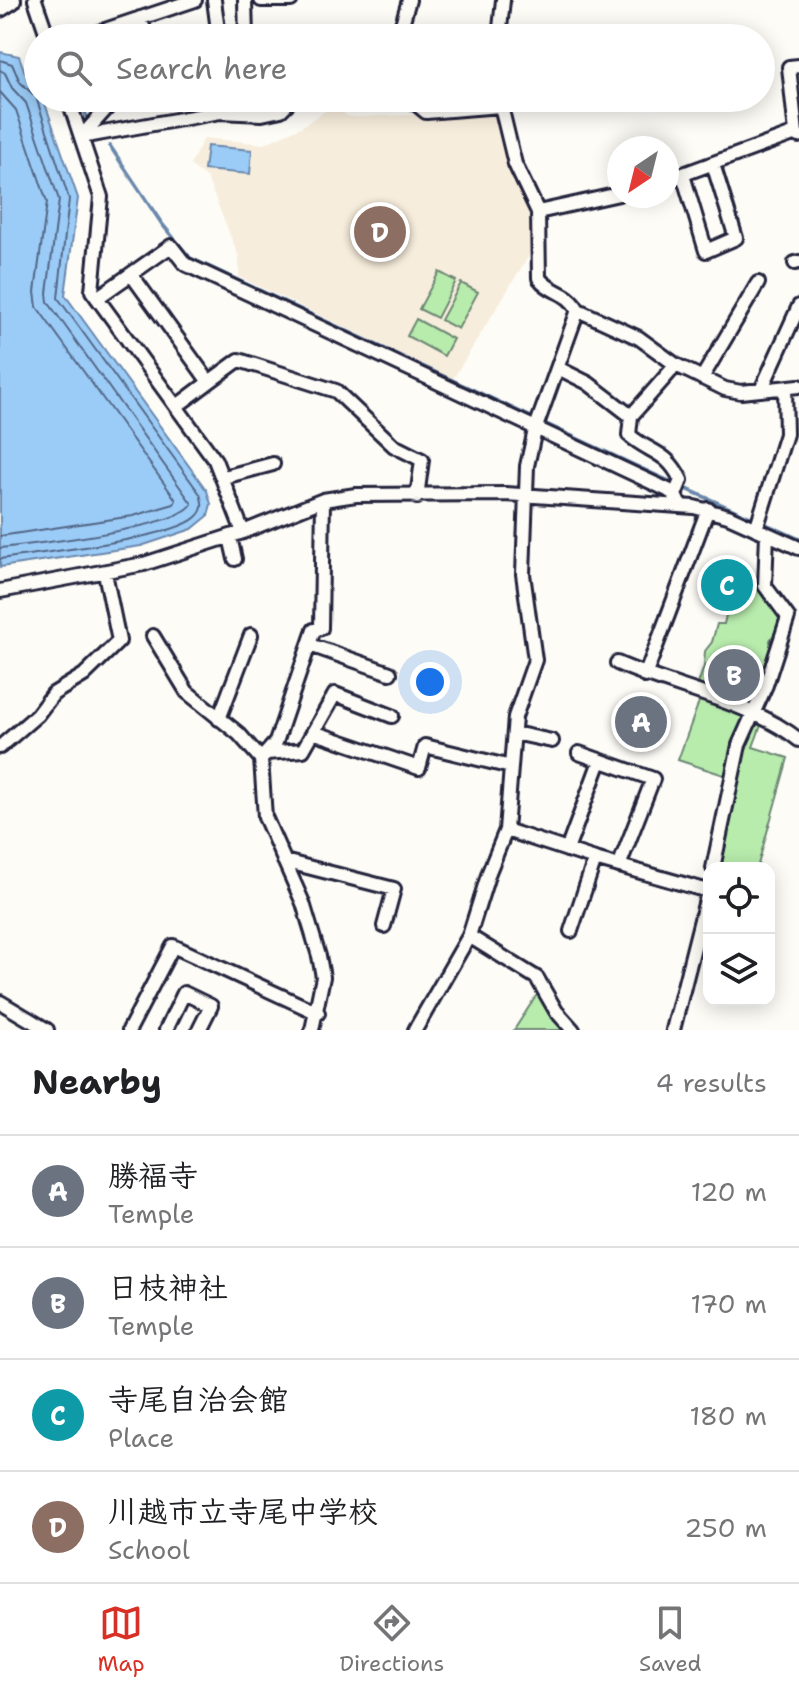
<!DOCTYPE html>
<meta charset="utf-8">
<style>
:root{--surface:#fff;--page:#f6f6f6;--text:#202124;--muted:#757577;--line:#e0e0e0;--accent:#d93025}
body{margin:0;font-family:"Shantell Sans","Klee One",sans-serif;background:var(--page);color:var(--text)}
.controls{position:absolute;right:24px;bottom:24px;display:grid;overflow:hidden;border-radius:16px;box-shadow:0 4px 20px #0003}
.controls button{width:72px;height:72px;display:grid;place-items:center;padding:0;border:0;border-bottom:2px solid var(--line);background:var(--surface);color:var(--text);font:40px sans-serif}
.compass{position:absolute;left:607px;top:136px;width:72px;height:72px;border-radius:50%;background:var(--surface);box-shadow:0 4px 20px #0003;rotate:215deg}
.you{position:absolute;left:430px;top:682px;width:28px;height:28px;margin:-20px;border:6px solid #fff;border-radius:50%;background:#1a73e8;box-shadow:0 0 0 12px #1a73e833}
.badge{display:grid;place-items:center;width:52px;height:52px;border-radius:50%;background:var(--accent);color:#fff;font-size:26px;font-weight:700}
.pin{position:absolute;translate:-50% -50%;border:4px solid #fff;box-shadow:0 2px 8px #0006}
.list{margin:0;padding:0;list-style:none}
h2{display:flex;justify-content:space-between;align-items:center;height:104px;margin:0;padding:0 32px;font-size:34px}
h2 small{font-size:26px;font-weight:400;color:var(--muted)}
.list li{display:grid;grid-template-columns:52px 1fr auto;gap:24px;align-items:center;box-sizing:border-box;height:112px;padding:0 32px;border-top:2px solid var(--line)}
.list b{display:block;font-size:30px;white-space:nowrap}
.list p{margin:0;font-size:26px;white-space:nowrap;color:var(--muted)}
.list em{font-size:26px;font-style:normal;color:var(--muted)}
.icon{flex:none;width:44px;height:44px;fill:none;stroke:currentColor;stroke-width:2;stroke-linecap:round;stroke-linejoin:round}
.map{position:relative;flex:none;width:799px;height:1030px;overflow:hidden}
.search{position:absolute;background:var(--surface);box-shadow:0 4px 20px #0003;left:24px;right:24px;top:24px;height:88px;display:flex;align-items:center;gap:20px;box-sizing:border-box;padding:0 28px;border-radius:44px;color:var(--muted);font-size:30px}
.sheet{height:552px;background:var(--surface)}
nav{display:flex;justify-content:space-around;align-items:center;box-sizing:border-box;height:112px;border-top:2px solid var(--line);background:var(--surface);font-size:22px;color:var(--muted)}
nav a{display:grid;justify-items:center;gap:4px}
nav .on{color:var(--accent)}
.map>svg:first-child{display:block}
.built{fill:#f7eddc}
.green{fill:#b8ecad;stroke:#6d8774;stroke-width:2}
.water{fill:#9bccf7;stroke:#6b88ac;stroke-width:2}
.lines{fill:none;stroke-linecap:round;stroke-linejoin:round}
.shore{stroke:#526686;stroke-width:2}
.stream{stroke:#6b88ac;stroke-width:4}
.street-casing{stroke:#22223b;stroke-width:18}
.secondary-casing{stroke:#22223b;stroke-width:24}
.street{stroke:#fdfcf7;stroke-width:12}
.secondary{stroke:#fdfcf7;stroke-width:18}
</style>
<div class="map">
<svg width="799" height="1030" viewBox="0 0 799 1030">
<rect width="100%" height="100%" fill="#fdfcf7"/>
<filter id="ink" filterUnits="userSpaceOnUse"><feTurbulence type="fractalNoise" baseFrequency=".0125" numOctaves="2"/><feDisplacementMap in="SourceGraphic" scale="16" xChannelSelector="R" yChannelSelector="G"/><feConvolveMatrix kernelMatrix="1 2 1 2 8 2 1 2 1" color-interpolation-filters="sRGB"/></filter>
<g filter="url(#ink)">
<path class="built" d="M334 105 347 116 356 117 498 111 531 211V252L453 379 239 277V257L207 178 190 165 204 138 264 144 301 127Z"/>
<path class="green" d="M439 272 456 281 437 318 419 309Z
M461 283 478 292 458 329 441 320Z
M416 319 453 339 444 356 407 336Z
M751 587H759C781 606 788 616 770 640 772 654 769 669 759 678L760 686 750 705H746L696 690 704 666 705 651 712 642 717 624H724C727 607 735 592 751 587Z
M700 699 748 715 727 776 678 760Z
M752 719 763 720 753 747 788 758 757 868H717L736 765Z
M540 990 568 1030H514Z"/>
<path class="water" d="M0 52 19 56 27 78 38 90V98H43L78 198 65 295 207 491 211 504 208 516 192 529 141 546 0 567Z
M207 146 252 150 250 174 204 170Z"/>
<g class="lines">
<path class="shore" d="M0 60 12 64 20 82 36 97 69 199 58 298 200 494C203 503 204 510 196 517 173 539 38 553 0 559
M0 70 5 73 12 88 26 103 59 200 47 293 48 302 192 504C177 529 34 544 0 548
M0 92 16 110 47 202 35 292 37 307 176 500 174 504 133 516 0 536"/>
<path class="stream" d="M81 98 87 119
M110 146 162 224 190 258 653 474 799 539"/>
<g class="street-casing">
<path id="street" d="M35 0 48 38
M214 0 219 38
M245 0 246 38
M261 0H291
M140 18 147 38
M81 38 195 0
M398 38 409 0
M499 38 503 0
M68 98 101 197 92 291 215 460 243 532
M409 98 426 112 500 106
M796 133 789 67 799 66
M81 137 220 112 262 114 281 110 293 98
M81 137 116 98
M683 175 706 251 736 238 713 164
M667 180 796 133 799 136
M538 212 619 194
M795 263 799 262
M131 274 209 382 177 406
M97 298 171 246 185 264 668 490 675 495 680 506
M578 310 639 338 676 365 725 389 741 392 799 386
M558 368 588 383 631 416
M702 378 758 283
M209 382 239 360 336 391 394 446 422 460 417 497
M761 390 799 306
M224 477 273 464
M675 495 681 480C666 450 651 454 629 435L631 416 676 365
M756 529 786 434 785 388
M230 537 235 559
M0 591 144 564 243 532 323 500 356 495 506 494 694 507 728 516 799 548
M153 636 187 692 239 734 261 759
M310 645 390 673
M617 663C673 688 752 702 799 740
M645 676 708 509
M219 719 251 635
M313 732 419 768 425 746 511 767
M514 733 552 741
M0 747 37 715 53 694 84 675 119 641 105 573
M267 753 303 750 335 694 392 716
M579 753 653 779 619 866
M506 830 595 859 708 891
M567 850 600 761
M284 861 394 889 384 926
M713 868 739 745 766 685 788 617 765 586 767 534
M571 931 595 859
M469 936 537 978 556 1011 573 1030
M0 1002 47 1030
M129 1030 173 946 318 1013
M166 1030 184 993 211 1006 199 1030
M312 1030 323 977 319 956 303 903 265 817 261 759 276 742 314 630 321 628 323 500
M415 1030 469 936 489 872 506 830 515 717 535 660 523 574 527 466 535 430 578 310C567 290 551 294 539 278L538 212 515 164 499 98
M673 1030 709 888"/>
</g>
<g class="secondary-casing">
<path id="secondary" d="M0 7 11 0"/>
</g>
<use href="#street" class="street"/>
<use href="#secondary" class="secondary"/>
</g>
</g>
</svg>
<div class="controls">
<button><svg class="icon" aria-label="locate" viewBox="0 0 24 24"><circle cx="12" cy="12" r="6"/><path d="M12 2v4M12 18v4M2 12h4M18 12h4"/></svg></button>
<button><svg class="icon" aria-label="layers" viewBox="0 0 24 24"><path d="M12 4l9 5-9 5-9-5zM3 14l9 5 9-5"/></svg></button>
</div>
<svg class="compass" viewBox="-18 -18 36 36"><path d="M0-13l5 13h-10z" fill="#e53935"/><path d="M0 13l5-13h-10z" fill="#757577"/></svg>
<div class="you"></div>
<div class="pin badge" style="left:641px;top:722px;background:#6b7280">A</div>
<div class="pin badge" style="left:734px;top:675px;background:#6b7280">B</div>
<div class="pin badge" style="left:727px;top:585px;background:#0f9aa8">C</div>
<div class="pin badge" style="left:380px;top:232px;background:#8d6e63">D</div>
<div class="search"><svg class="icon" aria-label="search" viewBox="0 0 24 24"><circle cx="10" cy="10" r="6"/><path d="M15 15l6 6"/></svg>Search here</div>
</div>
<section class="sheet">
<h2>Nearby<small>4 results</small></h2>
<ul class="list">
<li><span class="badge" style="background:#6b7280">A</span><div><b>勝福寺</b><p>Temple</p></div><em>120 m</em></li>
<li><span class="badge" style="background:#6b7280">B</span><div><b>日枝神社</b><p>Temple</p></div><em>170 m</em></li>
<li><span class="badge" style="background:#0f9aa8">C</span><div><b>寺尾自治会館</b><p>Place</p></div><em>180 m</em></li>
<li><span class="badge" style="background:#8d6e63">D</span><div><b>川越市立寺尾中学校</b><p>School</p></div><em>250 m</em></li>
</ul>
</section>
<nav>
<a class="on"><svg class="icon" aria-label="map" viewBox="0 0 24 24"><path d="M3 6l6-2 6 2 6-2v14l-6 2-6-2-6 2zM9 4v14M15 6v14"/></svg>Map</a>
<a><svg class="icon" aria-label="directions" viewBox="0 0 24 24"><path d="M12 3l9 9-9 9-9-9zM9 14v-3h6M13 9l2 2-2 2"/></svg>Directions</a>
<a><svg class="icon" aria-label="saved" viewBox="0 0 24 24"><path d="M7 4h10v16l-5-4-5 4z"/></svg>Saved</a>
</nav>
